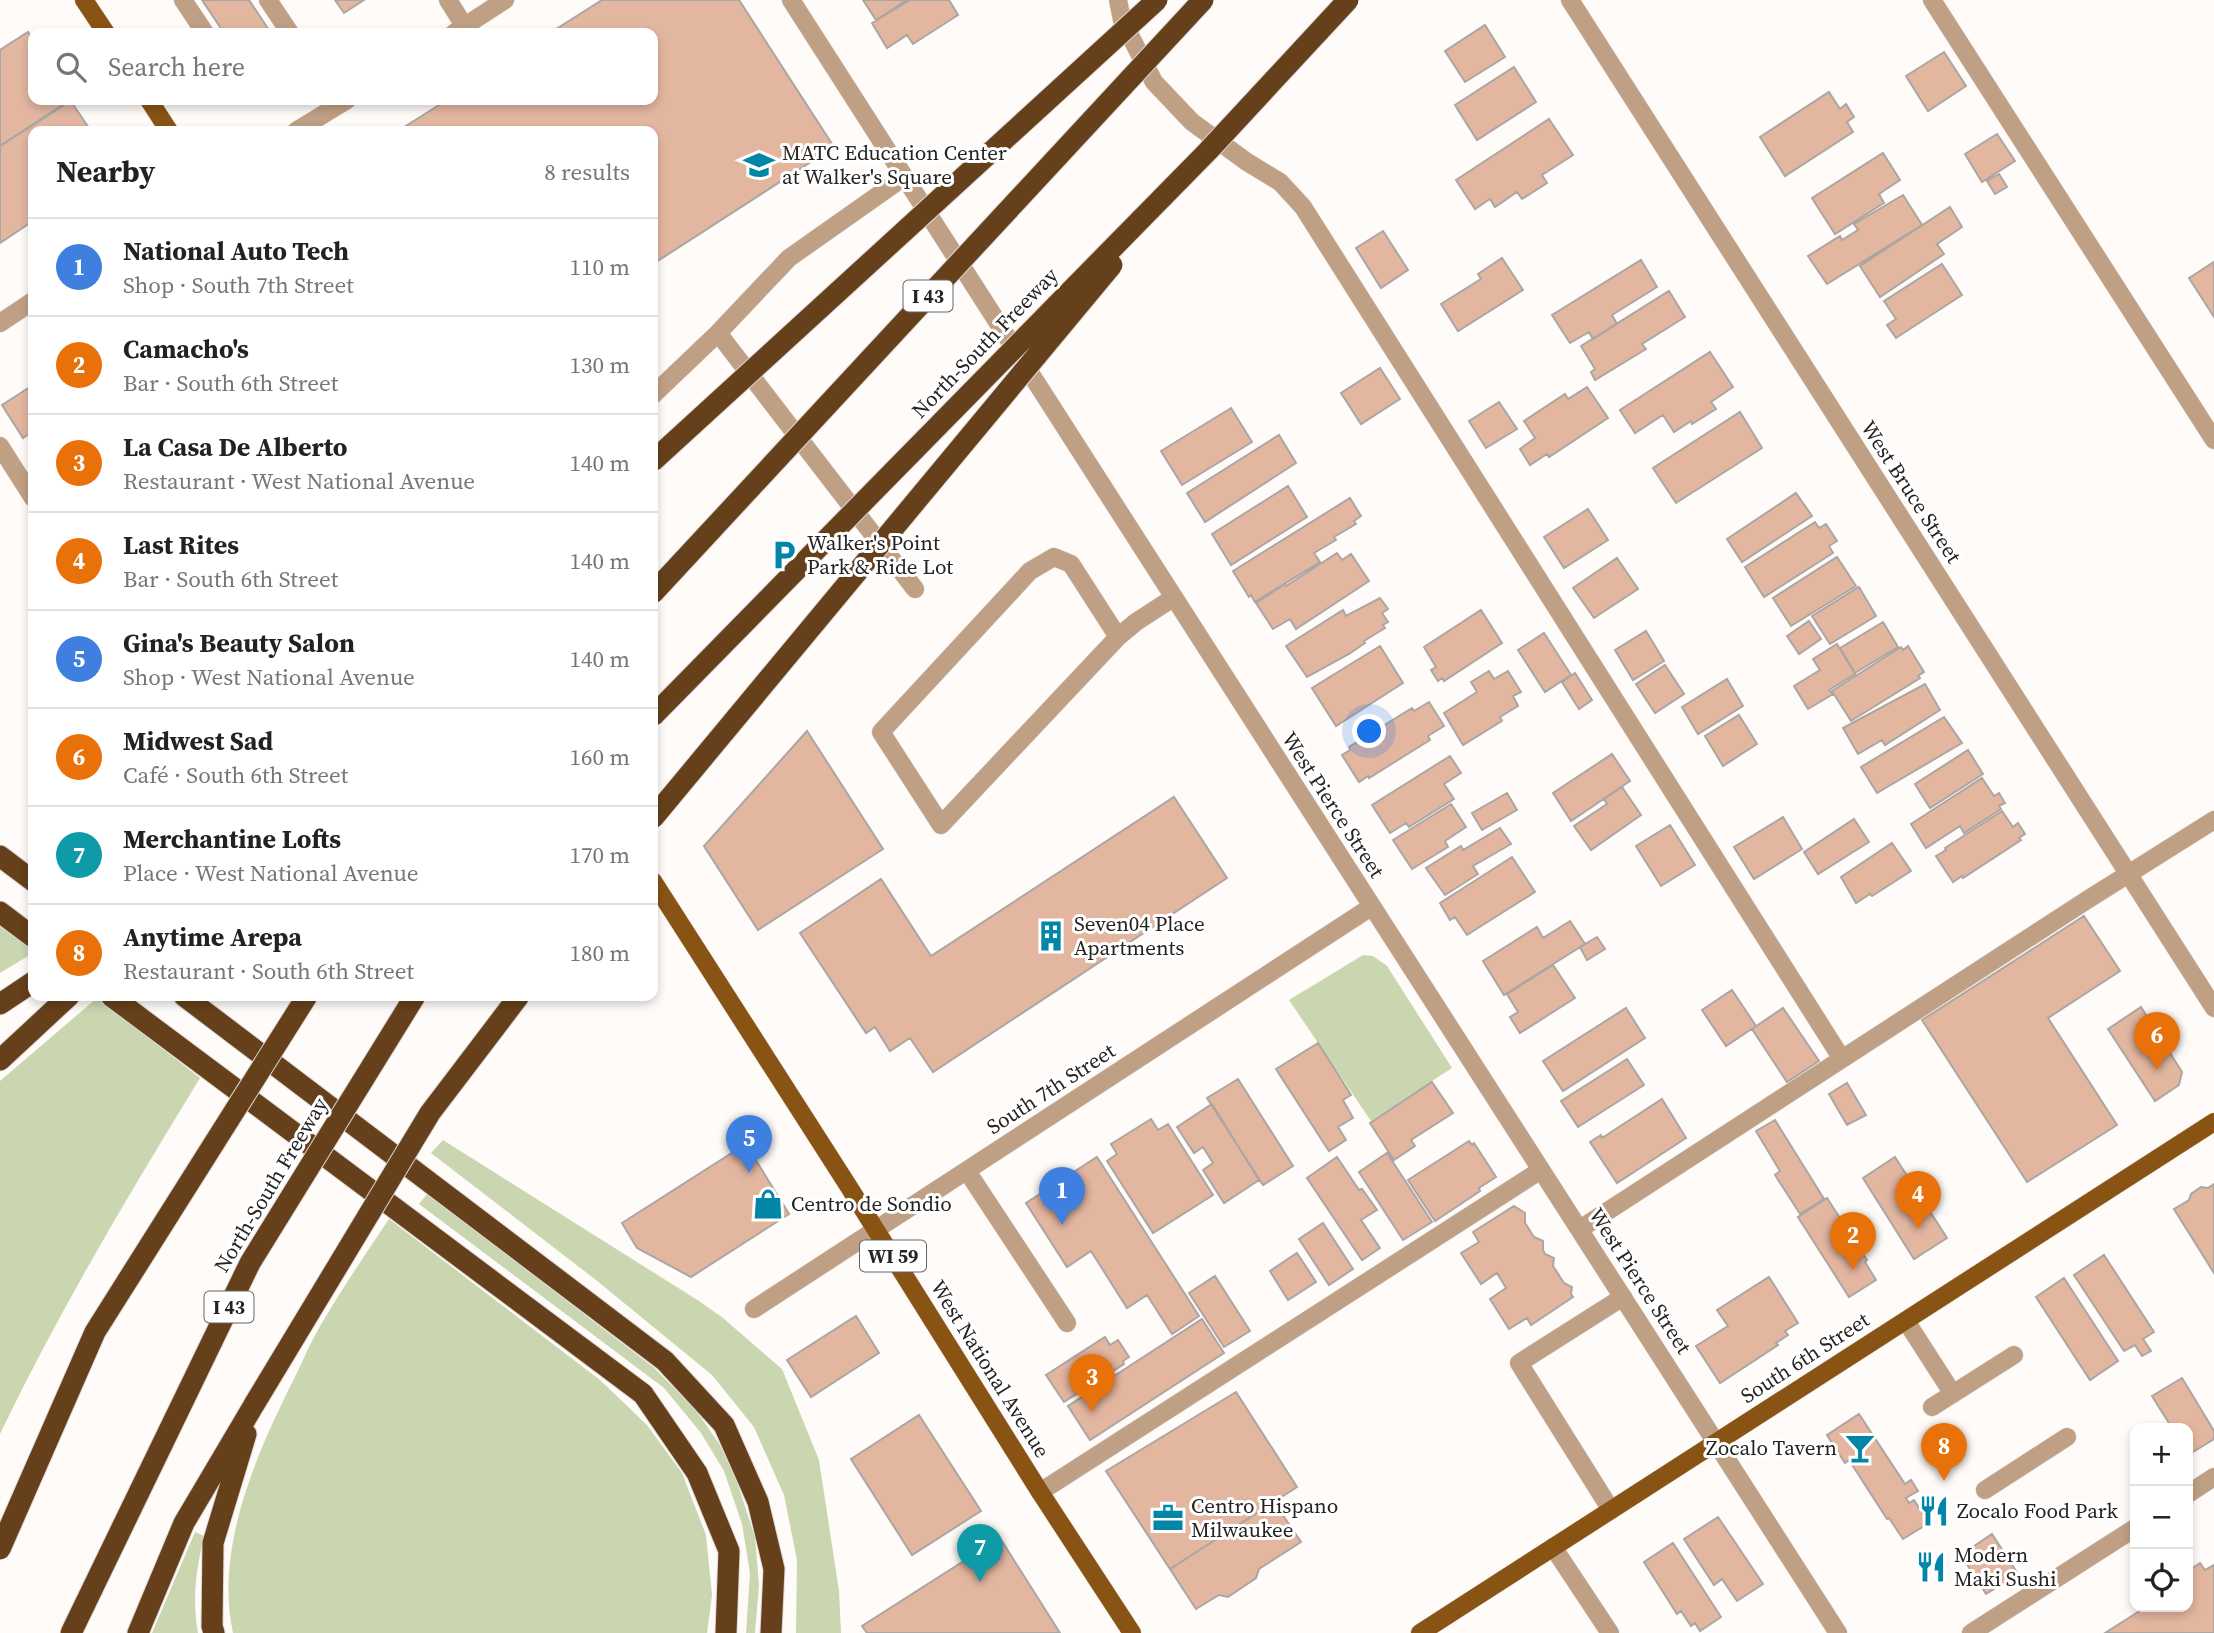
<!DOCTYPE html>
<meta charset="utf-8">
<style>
:root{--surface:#fff;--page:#f2f2f2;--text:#222;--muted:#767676;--line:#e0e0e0;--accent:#7c3aed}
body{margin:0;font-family:"Source Serif 4",serif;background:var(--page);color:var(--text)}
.controls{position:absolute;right:21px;bottom:21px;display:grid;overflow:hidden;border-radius:14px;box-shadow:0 4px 10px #0003}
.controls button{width:63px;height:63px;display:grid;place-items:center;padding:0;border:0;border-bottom:2px solid var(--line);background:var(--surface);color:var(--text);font:35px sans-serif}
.you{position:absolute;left:1370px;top:732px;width:24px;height:24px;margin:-18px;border:5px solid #fff;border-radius:50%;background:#1a73e8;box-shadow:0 0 0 10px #1a73e833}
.badge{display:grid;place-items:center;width:46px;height:46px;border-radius:50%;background:var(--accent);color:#fff;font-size:23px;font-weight:700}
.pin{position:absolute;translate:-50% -58px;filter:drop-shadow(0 2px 4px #0008)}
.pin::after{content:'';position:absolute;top:37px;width:24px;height:21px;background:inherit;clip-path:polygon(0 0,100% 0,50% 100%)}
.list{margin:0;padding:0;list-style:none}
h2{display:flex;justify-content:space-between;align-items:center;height:91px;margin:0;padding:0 28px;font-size:30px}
h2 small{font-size:23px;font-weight:400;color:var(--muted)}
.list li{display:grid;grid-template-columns:46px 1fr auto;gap:21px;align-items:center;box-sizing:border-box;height:98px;padding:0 28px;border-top:2px solid var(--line)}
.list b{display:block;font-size:26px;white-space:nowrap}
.list p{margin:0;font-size:23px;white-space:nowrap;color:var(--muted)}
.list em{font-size:23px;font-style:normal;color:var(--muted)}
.icon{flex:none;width:38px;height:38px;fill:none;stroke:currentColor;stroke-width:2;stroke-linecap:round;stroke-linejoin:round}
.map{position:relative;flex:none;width:2214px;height:1633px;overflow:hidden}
.search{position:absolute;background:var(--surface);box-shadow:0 4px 10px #0003;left:28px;top:28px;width:630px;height:77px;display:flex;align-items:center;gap:18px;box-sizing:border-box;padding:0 24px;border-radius:14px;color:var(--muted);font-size:26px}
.panel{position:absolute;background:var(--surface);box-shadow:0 4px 10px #0003;left:28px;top:126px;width:630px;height:875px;border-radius:14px}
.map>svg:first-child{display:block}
.green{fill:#c9d6b0}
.building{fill:#e3b6a0;stroke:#aca6a3;stroke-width:2}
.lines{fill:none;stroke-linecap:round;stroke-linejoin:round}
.service-casing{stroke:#dcd8d7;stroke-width:19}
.minor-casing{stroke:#dcd8d7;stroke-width:19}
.tertiary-casing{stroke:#dcd8d7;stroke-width:19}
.primary-casing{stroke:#dcd8d7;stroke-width:19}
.motorway-casing{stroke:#dcd8d7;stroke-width:23}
.service{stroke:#c0a084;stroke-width:18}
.minor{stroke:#c0a084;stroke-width:18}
.tertiary{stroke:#c0a084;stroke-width:18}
.primary{stroke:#895314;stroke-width:18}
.motorway{stroke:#65401a;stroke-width:21}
.motorway-bridge-casing{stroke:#dcd8d7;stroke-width:23;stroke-linecap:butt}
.motorway-bridge{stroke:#65401a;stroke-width:21}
.labels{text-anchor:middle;stroke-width:6;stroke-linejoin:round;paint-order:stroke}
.shield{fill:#fff;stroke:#676564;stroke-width:2}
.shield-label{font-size:19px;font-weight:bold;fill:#262322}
.poi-label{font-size:21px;fill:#262322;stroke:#fff;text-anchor:start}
.street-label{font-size:21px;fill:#262322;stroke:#fff}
</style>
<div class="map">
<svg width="2214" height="1633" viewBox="0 0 2214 1633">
<rect width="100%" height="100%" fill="#fffbf9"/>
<path class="green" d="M0 926 33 950V953L0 973Z
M1363 955 1373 956 1387 966 1452 1068 1371 1121 1289 1000Z
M97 998 200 1078C129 1194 59 1311 0 1434V1081Z
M443 1140 699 1301 723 1318 782 1369 819 1460 839 1591 841 1633H796L797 1560 784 1495 754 1427 712 1375 596 1280 431 1153Z
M427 1194 653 1367 695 1409 720 1445 736 1479 755 1537 759 1585 755 1633H746L750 1573 742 1524 724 1471 701 1433 664 1388 419 1204Z
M389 1219 600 1380 647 1425 682 1473 706 1535 712 1595 707 1633H233C214 1547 258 1450 296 1375 305 1356 314 1335 325 1318 345 1284 367 1252 389 1219Z
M195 1532 204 1536C196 1570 192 1599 198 1633H152Z"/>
<path class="building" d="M202 0H249L271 33H224Z
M335 0H364L344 13Z
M602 0H739L834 147 653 264V131H398L447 100H653V33H550Z
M863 0H907L876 20Z
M910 0H949L958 15 913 44 907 35 887 48 872 23Z
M1485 25 1505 57 1465 82 1445 51Z
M28 32 33 40V100H72L0 146V50Z
M1944 52 1966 86 1928 111 1906 76Z
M1514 67 1536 102 1477 140 1455 105Z
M1829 92 1840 109 1846 104 1854 117 1847 122 1853 132 1785 176 1760 137Z
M70 100 91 131H33V221L0 243V146Z
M1549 119 1573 155 1542 175 1547 183 1522 199 1517 192 1495 207 1490 199 1475 209 1456 180Z
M1997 134 2015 161 1982 182 1965 154Z
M1883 153 1900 180 1879 194 1884 203 1835 234 1812 198Z
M1999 174 2007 187 1995 194 1987 181Z
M1903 195 1922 225 1827 284 1808 256 1840 236 1842 240 1858 230 1854 224Z
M1950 207 1962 227 1937 244 1944 254 1880 297 1860 266Z
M1383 231 1408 270 1381 288 1356 248Z
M1502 258 1523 290 1458 331 1441 304 1481 279 1478 274Z
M1641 260 1657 287 1612 315 1617 324 1593 339 1589 332 1570 343 1552 315Z
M2214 262V317L2189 278Z
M1942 264 1962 295 1896 338 1887 325 1896 319 1884 301Z
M1669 291 1685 317 1642 344 1646 349 1595 380 1591 372 1595 369 1581 346Z
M1710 352 1733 387 1711 402 1716 409 1692 424 1691 421 1674 432 1663 415 1635 433 1620 410Z
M1380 368 1400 399 1361 424 1341 393Z
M33 385V431L23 438 2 405Z
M1587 387 1608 418 1549 457 1547 454 1530 465 1520 449 1535 438 1524 421 1565 394 1568 399Z
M1499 402 1517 429 1486 448 1469 421Z
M1231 408 1252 442 1182 485 1161 451Z
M1740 412 1762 448 1676 503 1653 468Z
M1279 435 1296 463 1205 522 1187 493Z
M1288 486 1307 517 1231 565 1212 534Z
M1796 493 1812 516 1742 562 1727 539Z
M1350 498 1361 516 1354 521 1356 524 1334 537 1336 540 1314 553 1320 562 1255 602 1251 595 1249 597 1233 571Z
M1588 509 1608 540 1564 568 1544 537Z
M1815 522 1819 528 1826 524 1837 541 1829 546 1833 553 1764 597 1745 567Z
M1337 553 1342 560 1351 554 1369 581 1296 629 1290 619 1273 629 1256 603 1285 584 1286 586Z
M1837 557 1856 586 1791 626 1773 598Z
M1617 558 1638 589 1594 618 1573 588Z
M1859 587 1876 616 1830 644 1812 616Z
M1380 598 1388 609 1382 613 1388 622 1383 625 1385 628 1364 641 1365 643 1349 654 1307 677 1286 646 1343 610 1346 616Z
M1481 610 1502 643 1444 681 1442 678 1438 681 1431 670 1436 667 1424 647Z
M1809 621 1821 639 1799 654 1787 636Z
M1883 622 1898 647 1855 673 1840 648Z
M1646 631 1664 661 1633 680 1615 650Z
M1544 633 1571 675 1545 692 1518 650Z
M1837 644 1855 674 1829 690 1833 694 1808 709 1794 686 1820 670 1813 659Z
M1380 646 1403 683 1336 726 1312 688Z
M1908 646 1924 672 1918 676 1920 678 1851 721 1832 691 1901 647 1903 650Z
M1665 665 1684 694 1655 713 1636 684Z
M1489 671 1494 679 1508 671 1521 692 1513 696 1518 706 1500 717 1502 721 1463 745 1444 713 1477 692 1471 682Z
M1575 673 1592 700 1579 709 1562 682Z
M1727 679 1743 706 1698 734 1682 707Z
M1925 684 1940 710 1885 745 1882 740 1858 754 1843 728Z
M1429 702 1444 726 1428 736 1430 740 1369 778 1368 776 1359 782 1342 755 1350 750 1349 747 1412 708 1414 711Z
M1739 715 1757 744 1723 766 1705 736Z
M1944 717 1962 743 1877 793 1861 767Z
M807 731 883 849 758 930 704 846Z
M1968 750 1983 774 1930 808 1915 784Z
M1612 754 1630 781 1571 821 1553 793Z
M1450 756 1461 773 1444 784 1454 799 1409 827 1406 823 1390 833 1372 805Z
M1982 778 1994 796 1999 793 2005 803 1999 806 2001 809 1964 833 1960 826 1926 848 1911 824Z
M1622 787 1641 815 1591 850 1574 826 1607 804 1604 799Z
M1507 793 1517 810 1482 830 1472 813Z
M1174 797 1227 878 933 1072 910 1038 890 1051 875 1027 866 1033 800 933 881 879 931 956Z
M1451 804 1466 827 1445 841 1448 847 1412 869 1393 840Z
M2002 811 2013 827 2018 823 2025 834 2019 838 2021 840 1963 878 1962 876 1953 882 1936 856 1946 850 1945 848Z
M1783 817 1802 849 1754 879 1734 847Z
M1854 819 1869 842 1818 874 1804 852Z
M1670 825 1695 865 1661 886 1636 846Z
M1500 828 1511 844 1473 866 1478 874 1445 895 1426 868 1461 846 1463 850Z
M1892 843 1911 871 1872 896 1870 894 1856 903 1841 877Z
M1512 857 1535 892 1467 935 1455 917 1450 920 1440 903Z
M2084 916 2120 971 2048 1018 2117 1125 2027 1182 1922 1020Z
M1570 921 1585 944 1504 995 1483 961 1537 927 1543 938Z
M1597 937 1605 949 1587 960 1580 947Z
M1553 965 1575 998 1520 1033 1510 1017 1518 1012 1507 994Z
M1732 990 1756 1026 1726 1046 1702 1010Z
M2141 1007 2182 1072 2179 1085 2155 1101 2108 1029Z
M1626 1008 1645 1038 1563 1091 1543 1061Z
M1783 1008 1819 1061 1787 1082 1752 1029Z
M1318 1043 1351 1095 1343 1100 1353 1118 1338 1127 1346 1140 1329 1151 1276 1069Z
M1627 1059 1644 1085 1578 1127 1561 1101Z
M1238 1079 1293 1166 1263 1185 1207 1098Z
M1432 1082 1453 1113 1411 1140 1415 1146 1394 1160 1370 1123Z
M1847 1083 1866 1115 1847 1125 1829 1094Z
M1662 1099 1686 1138 1617 1183 1590 1142 1601 1135 1602 1138Z
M1212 1104 1259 1180 1224 1203 1203 1170 1213 1163 1203 1147 1194 1153 1177 1127Z
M1151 1119 1158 1130 1168 1124 1213 1195 1153 1233 1107 1161 1117 1154 1111 1144Z
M1775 1120 1824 1199 1800 1214 1775 1175 1780 1171 1756 1131Z
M1469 1141 1472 1145 1474 1143 1496 1177 1479 1188 1480 1191 1435 1221 1408 1180Z
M746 1144 789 1214 691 1277 637 1248 622 1223Z
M1387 1153 1432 1222 1403 1240 1359 1172Z
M1097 1157 1199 1316 1172 1334 1147 1295 1127 1308 1091 1251 1067 1267 1026 1203Z
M1337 1157 1359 1190 1362 1189 1377 1210 1361 1220 1380 1248 1362 1260 1307 1178Z
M1895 1157 1947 1238 1914 1259 1863 1178Z
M2214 1184V1273L2174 1209 2189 1200 2191 1194 2201 1187 2208 1188Z
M1827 1198 1867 1260 1865 1262 1876 1280 1849 1297 1798 1217Z
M1514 1206 1525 1213V1223L1534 1237 1543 1241V1250L1545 1254 1554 1258 1553 1266 1564 1283 1572 1287 1571 1294 1573 1297 1531 1325 1527 1318 1509 1329 1490 1299 1506 1288 1497 1273 1481 1284 1461 1253 1479 1242 1473 1232Z
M1323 1223 1353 1269 1329 1285 1299 1239Z
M1297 1253 1316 1282 1288 1300 1270 1271Z
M2104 1255 2154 1332 2143 1339 2151 1351 2142 1356 2135 1345 2124 1351 2074 1275Z
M1215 1276 1250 1331 1224 1347 1189 1293Z
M1769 1277 1798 1323 1785 1331 1788 1335 1776 1343 1778 1345 1720 1383 1696 1346 1728 1326 1717 1310Z
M2064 1278 2118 1361 2090 1380 2036 1297Z
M856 1316 879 1353 811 1397 787 1360Z
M1202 1319 1224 1353 1090 1440 1068 1406Z
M1105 1337 1110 1345 1118 1340 1129 1357 1123 1361 1124 1364 1064 1402 1046 1375Z
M2182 1378 2214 1431V1439L2188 1455V1428H2172L2152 1396Z
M1236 1392 1297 1487 1170 1569 1106 1471Z
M1859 1414 1905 1484 1911 1480 1918 1491 1906 1498 1909 1503 1914 1500 1929 1523 1903 1539 1889 1518 1887 1519 1849 1460 1845 1463 1827 1435Z
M919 1415 981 1511 912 1555 851 1459Z
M1274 1502 1301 1542 1259 1569 1256 1578 1228 1597 1219 1595 1196 1609 1170 1569Z
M1718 1517 1763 1584 1737 1601 1722 1579 1714 1585 1684 1539Z
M1992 1534 2018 1574 1986 1594 1961 1555Z
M1000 1538 1060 1633H867L862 1626Z
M1673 1543 1721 1617 1700 1631 1695 1623 1691 1626 1681 1611 1677 1614 1644 1562Z
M2200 1563 2205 1570 2214 1565V1633H2105L2146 1607H2188V1571Z"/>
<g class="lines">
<g class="service-casing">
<path id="service" d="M183 0 205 33
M268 0 290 33
M448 0 465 27
M1118 0 1122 20 1154 82 1192 122 1247 162 1280 182 1303 207 1842 1059
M1932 0 2214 440
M718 333 915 589
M653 395 718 333 789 258 904 177
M0 446 33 498
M1118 637 1071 564 1054 557 1030 571 881 732 941 825 1118 637 1136 622 1173 598
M967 1171 1067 1323
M1580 1229 2087 900 2214 820
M1906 1321 1953 1394
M1932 1407 2014 1355
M1985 1490 2067 1437
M1040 1492 1541 1170
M2188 1494 2214 1477
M1611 1510 1519 1363 1623 1297
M1553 1547 1610 1633
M1971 1633 2135 1528"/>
</g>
<g class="minor-casing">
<path id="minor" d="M791 0 1838 1633
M1570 0 2214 1008
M454 33 505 0
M296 131 347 100
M754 1309 1371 907"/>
</g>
<g class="tertiary-casing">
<path id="tertiary" d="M0 323 33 301"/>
</g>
<g class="primary-casing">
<path id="primary" d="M84 0 106 33
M149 100 169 131
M653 881 849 1187 1040 1492 1132 1633
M1420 1633 2214 1122"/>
</g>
<g class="motorway-casing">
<path id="motorway" d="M0 856 33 881
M0 912 33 937
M111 996 643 1394 697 1473 729 1551 726 1633
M184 996 665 1361 724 1425 758 1502 774 1569 771 1633
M0 1004 33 982
M0 1060 69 996
M138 1633 184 1523 255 1403
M214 1633 212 1626 213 1543 246 1434"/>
</g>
<use href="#service" class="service"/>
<use href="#minor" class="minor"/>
<use href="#tertiary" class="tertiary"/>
<use href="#primary" class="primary"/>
<use href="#motorway" class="motorway"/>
<g class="motorway-bridge-casing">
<path id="motorway-bridge" d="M653 461 1157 0
M653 593 1203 0
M653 716 1208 151 1348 0
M653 818 1112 265
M255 1403 430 1113 519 996
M0 1549 95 1332 307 996
M71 1633 250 1263 415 996"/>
</g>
<use href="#motorway-bridge" class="motorway-bridge"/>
</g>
<defs>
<g id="university-bare" transform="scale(2.415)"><path d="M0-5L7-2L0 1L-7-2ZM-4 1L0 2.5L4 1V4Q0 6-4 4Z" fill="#0186a8" stroke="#fff" stroke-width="2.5" paint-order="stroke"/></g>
<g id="parking-bare" transform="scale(2.415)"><path d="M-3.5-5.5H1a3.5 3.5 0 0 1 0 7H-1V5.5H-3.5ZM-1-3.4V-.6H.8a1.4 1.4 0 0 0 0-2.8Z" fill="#0186a8" stroke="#fff" stroke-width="2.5" paint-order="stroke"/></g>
<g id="building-bare" transform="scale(2.415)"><path d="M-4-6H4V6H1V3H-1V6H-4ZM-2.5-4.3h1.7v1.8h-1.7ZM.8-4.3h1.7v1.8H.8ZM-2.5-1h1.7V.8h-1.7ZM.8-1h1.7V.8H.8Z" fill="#0186a8" stroke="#fff" stroke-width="2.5" paint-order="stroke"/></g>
<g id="shop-bare" transform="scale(2.415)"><path d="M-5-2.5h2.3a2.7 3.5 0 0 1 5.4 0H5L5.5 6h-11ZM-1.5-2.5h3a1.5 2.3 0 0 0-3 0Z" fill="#0186a8" stroke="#fff" stroke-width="2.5" paint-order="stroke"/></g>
<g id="bar-bare" transform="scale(2.415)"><path d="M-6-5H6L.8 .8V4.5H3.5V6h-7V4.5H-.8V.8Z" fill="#0186a8" stroke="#fff" stroke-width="2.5" paint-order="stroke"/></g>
<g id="restaurant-bare" transform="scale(2.415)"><path d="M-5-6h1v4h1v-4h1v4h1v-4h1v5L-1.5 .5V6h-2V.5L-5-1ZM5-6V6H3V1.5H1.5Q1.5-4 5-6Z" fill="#0186a8" stroke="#fff" stroke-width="2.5" paint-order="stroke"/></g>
<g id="office-bare" transform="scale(2.415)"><path d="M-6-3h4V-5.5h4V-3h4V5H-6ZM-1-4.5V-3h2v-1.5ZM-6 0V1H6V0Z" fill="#0186a8" stroke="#fff" stroke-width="2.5" paint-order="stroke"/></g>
</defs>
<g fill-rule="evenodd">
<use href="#university-bare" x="759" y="165"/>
<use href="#parking-bare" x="784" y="555"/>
<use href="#building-bare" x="1051" y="936"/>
<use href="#shop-bare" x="768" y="1204"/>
<use href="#bar-bare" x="1860" y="1448"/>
<use href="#restaurant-bare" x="1934" y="1511"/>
<use href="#office-bare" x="1168" y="1518"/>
<use href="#restaurant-bare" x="1931" y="1567"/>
</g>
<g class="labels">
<g class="shield">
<rect x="903.5" y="280.5" width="49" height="31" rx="5"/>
<rect x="860" y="1240.5" width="66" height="31" rx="5"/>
<rect x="204.5" y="1291.5" width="49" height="31" rx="5"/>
</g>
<g class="shield-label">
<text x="928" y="303">I 43</text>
<text x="893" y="1263">WI 59</text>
<text x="229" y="1314">I 43</text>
</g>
<g class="poi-label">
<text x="782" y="160">MATC Education Center<tspan x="782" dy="24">at Walker's Square</tspan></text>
<text x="807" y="550">Walker's Point<tspan x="807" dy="24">Park &amp; Ride Lot</tspan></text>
<text x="1074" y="931">Seven04 Place<tspan x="1074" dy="24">Apartments</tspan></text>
<text x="791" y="1211">Centro de Sondio</text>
<text x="1837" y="1455" text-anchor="end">Zocalo Tavern</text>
<text x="1191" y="1513">Centro Hispano<tspan x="1191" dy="24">Milwaukee</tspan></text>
<text x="1957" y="1518">Zocalo Food Park</text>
<text x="1954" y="1562">Modern<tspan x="1954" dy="24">Maki Sushi</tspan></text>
</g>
<g class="street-label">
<text transform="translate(985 343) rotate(-46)" y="7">North-South Freeway</text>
<text transform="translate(1911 492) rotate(57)" y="7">West Bruce Street</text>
<text transform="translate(1333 805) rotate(57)" y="7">West Pierce Street</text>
<text transform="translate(1051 1089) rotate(-33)" y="7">South 7th Street</text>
<text transform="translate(271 1185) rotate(-59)" y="7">North-South Freeway</text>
<text transform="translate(1640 1281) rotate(57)" y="7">West Pierce Street</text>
<text transform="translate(1805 1358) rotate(-33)" y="7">South 6th Street</text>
<text transform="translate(990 1369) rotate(58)" y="7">West National Avenue</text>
</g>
</g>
</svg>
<div class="controls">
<button>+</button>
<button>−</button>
<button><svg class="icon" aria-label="locate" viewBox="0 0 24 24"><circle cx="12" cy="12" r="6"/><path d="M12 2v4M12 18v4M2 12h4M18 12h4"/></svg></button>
</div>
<div class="you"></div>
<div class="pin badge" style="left:1062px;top:1225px;background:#3f7fe0">1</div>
<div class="pin badge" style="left:1853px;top:1270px;background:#e8710a">2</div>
<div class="pin badge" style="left:1092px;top:1412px;background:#e8710a">3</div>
<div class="pin badge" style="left:1918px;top:1229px;background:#e8710a">4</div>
<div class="pin badge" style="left:749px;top:1173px;background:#3f7fe0">5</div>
<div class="pin badge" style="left:2157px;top:1070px;background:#e8710a">6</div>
<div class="pin badge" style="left:980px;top:1582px;background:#0f9aa8">7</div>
<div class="pin badge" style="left:1944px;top:1481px;background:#e8710a">8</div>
<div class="search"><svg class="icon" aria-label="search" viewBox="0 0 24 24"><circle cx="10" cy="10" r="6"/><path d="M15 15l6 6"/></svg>Search here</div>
<section class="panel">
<h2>Nearby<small>8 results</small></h2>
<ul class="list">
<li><span class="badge" style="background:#3f7fe0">1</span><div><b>National Auto Tech</b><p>Shop · South 7th Street</p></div><em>110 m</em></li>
<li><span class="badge" style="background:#e8710a">2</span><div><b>Camacho's</b><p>Bar · South 6th Street</p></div><em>130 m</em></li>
<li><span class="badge" style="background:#e8710a">3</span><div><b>La Casa De Alberto</b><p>Restaurant · West National Avenue</p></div><em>140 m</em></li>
<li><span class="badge" style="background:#e8710a">4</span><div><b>Last Rites</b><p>Bar · South 6th Street</p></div><em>140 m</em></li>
<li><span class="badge" style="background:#3f7fe0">5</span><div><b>Gina's Beauty Salon</b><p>Shop · West National Avenue</p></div><em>140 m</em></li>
<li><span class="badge" style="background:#e8710a">6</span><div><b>Midwest Sad</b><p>Café · South 6th Street</p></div><em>160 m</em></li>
<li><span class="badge" style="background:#0f9aa8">7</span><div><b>Merchantine Lofts</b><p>Place · West National Avenue</p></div><em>170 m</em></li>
<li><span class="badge" style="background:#e8710a">8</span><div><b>Anytime Arepa</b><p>Restaurant · South 6th Street</p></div><em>180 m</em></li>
</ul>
</section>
</div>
